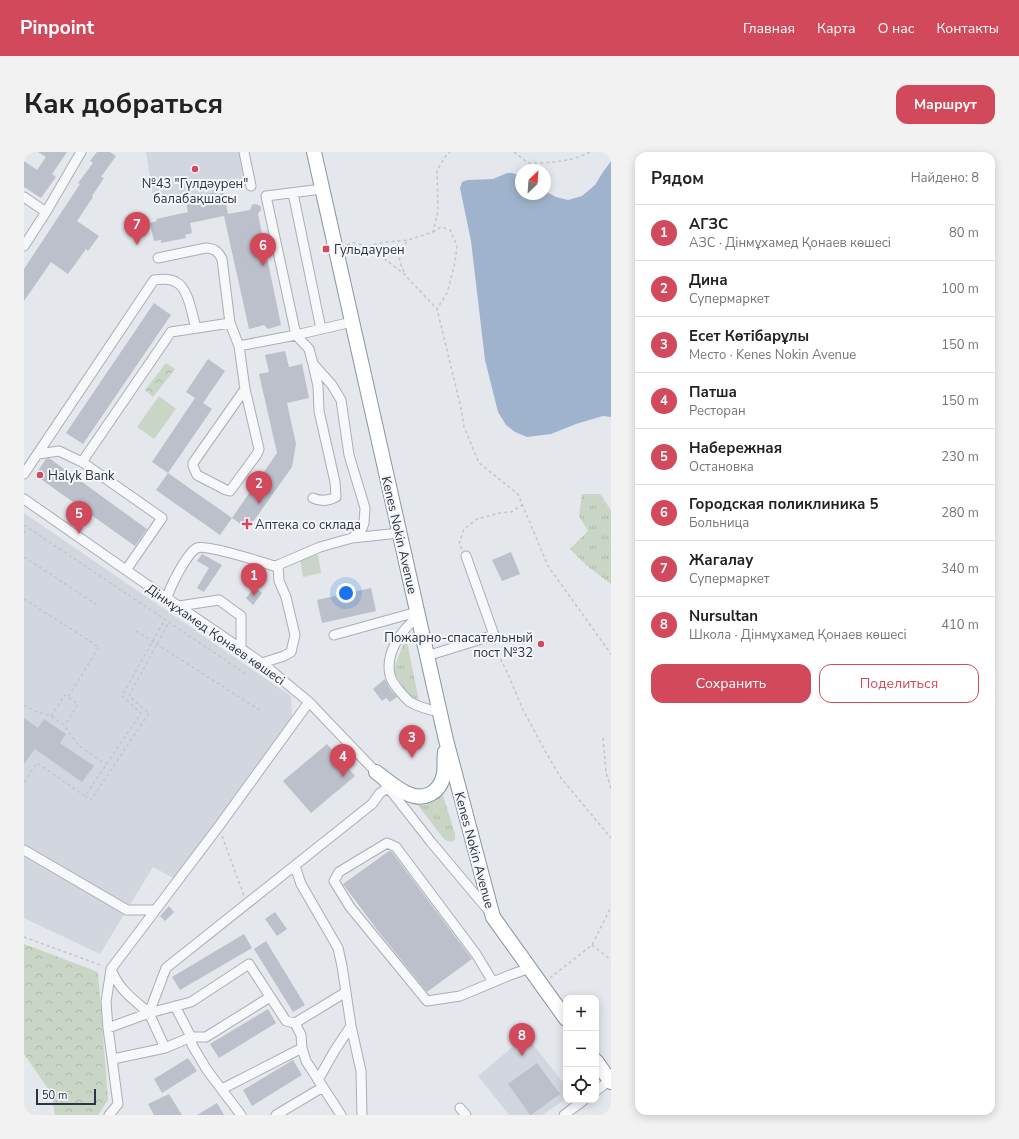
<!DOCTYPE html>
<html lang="ru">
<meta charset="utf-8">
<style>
:root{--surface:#fff;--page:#f2f2f2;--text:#222;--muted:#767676;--line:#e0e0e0;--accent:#d1495b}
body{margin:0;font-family:"Nunito Sans",sans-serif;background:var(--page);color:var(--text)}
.controls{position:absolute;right:12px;bottom:12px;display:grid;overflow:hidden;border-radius:8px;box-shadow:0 2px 10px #0003}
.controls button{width:36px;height:36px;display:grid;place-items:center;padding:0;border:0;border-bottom:1px solid var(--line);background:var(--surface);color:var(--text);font:20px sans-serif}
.compass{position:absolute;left:491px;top:12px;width:36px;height:36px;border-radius:50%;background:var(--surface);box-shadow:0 2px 10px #0003;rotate:25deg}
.scale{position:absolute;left:12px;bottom:10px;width:60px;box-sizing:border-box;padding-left:4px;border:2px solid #2b3445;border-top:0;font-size:11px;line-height:14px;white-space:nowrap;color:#2b3445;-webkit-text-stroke:3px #f4f6f9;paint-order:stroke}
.you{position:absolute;left:322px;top:441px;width:14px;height:14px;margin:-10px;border:3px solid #fff;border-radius:50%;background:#1a73e8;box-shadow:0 0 0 6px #1a73e833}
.badge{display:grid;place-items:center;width:26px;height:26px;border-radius:50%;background:var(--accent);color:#fff;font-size:13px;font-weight:700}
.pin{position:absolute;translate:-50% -33px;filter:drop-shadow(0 1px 2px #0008)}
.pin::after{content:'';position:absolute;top:21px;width:14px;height:12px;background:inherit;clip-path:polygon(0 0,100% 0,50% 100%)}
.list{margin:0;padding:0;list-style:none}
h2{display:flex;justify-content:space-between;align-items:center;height:52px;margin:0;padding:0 16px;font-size:17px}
h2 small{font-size:13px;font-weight:400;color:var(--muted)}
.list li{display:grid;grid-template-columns:26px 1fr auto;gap:12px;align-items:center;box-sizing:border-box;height:56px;padding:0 16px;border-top:1px solid var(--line)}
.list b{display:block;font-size:15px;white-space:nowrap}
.list p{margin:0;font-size:13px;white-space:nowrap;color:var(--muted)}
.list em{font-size:13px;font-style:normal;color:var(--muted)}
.actions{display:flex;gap:8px;padding:12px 16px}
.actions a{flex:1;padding:9px 0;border:1px solid var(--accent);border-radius:12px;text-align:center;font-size:14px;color:var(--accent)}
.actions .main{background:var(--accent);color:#fff}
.icon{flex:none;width:22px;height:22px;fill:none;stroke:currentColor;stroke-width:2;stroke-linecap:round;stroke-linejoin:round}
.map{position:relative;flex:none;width:587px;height:963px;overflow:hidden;border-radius:12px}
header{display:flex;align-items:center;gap:24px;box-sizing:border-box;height:56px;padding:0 20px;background:var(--accent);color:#fff}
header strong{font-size:19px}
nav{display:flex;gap:22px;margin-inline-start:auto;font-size:14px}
.intro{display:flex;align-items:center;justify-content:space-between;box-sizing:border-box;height:96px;padding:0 24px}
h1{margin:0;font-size:28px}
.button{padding:10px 18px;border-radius:12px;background:var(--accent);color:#fff;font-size:14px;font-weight:700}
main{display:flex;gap:24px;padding:0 24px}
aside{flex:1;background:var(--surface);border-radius:12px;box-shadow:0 2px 10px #0003}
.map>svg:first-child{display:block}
.built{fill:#d2d6de}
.grass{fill:url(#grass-tufts)}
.forest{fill:url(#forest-crowns)}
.pitch{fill:#c9d6c5}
.water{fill:#9fb4cc}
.building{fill:#bbc0ca}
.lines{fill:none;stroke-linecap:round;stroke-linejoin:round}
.minor-casing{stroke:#a9aeb7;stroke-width:11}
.highway-casing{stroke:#8b94a3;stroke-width:16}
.path{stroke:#c2c5cb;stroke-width:1.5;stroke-dasharray:3 3;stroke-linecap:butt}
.minor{stroke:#f7f8fa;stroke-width:9}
.highway{stroke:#fff;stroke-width:14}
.poi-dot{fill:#d1495b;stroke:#f4f6f9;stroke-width:1.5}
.labels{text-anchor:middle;stroke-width:4;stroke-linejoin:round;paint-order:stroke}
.poi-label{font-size:13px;fill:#2b3445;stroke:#f4f6f9;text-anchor:start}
.street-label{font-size:13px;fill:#2b3445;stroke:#f4f6f9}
</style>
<header>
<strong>Pinpoint</strong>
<nav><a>Главная</a><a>Карта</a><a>О нас</a><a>Контакты</a></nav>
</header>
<div class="intro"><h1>Как добраться</h1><a class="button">Маршрут</a></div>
<main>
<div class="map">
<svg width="587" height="963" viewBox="0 0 587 963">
<defs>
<pattern id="grass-tufts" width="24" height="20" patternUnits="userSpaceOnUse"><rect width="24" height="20" fill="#c9d6c5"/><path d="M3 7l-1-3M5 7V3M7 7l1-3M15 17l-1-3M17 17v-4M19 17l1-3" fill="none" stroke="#adb8ab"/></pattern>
<pattern id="forest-crowns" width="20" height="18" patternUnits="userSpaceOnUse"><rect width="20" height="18" fill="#c9d6c5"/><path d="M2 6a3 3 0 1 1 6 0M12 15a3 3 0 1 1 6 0" fill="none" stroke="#adb8ab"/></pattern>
</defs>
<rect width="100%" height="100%" fill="#e4e7ec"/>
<path class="built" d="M122 0H215L222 34 130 51Z
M0 361 267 544 268 564 151 727 129 715 76 802 0 766Z
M502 884 542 934V947L518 963H485L454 924Z"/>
<path class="grass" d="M558 342H576L587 358V432L562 413 546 397 564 379 555 364Z
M382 485 395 549 382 541 369 519Z
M417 637 431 682V688C427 691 424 690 420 687L389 647Z"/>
<path class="forest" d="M142 211 151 217 129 245 121 238Z
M0 792 74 820 84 948 74 963H31L27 941 0 902Z"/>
<path class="pitch" d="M135 244 152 257 130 287 113 275Z
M294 403 297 421 279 425 276 407Z"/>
<path class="water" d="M587 9V265L579 264 552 272 527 282 503 285 491 280 482 273 474 260 461 208 447 89 436 36 438 30 443 28 469 27 483 21H488L497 24V42H521V39L532 45 544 48 558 44 571 33 579 20Z"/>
<path class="building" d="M14 0H43L28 22 32 25 17 46 0 35V9L13 18 22 5Z
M73 0H86L92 4 77 25 80 26 68 44 69 45 53 69 75 84 64 99 62 97 44 122 27 110 0 149V117L56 32 54 31 69 11 66 9Z
M191 40 192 42 200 41 204 62 226 58 228 53 230 52 235 53 237 55V58L234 62 257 173 244 177 240 173 225 177 200 64 166 71 168 81 161 83 162 86 137 91V88L130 89 126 71 133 69 132 67 164 60 162 50 169 48 168 44Z
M130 151 147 163 59 292 42 281Z
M261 199 265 215 278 212 285 246 263 251 272 292 268 315 224 377 208 366 253 301 235 222 245 220 241 203Z
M184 207 201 219 179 251 188 257 144 321 128 310 171 246 162 240Z
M25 306 123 377 111 394 11 323 22 307Z
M144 321 208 366 196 383 132 338Z
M487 400 496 422 478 429 468 408Z
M178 402 198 413 180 440 173 436 185 416 173 409Z
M231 435 238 441 229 453 222 446Z
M347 436 352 459 298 471 293 448Z
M361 527 366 537 373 545 366 550 362 546 358 549 349 537Z
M0 566 14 576 20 567 42 582 36 591 70 614 58 630 11 597 0 612Z
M303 592 331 624 287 661 259 629Z
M365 699 368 700 448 807 403 840 354 779 319 732Z
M145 754 150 760 141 769 136 764Z
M251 760 263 777 253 784 241 767Z
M220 782 228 796 156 838 148 825Z
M242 789 281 853 269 860 230 797Z
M244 857 252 871 195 906 186 892Z
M164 906 173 919 138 941 130 927Z
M269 908 278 923 228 954 219 938Z
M513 911 536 942 507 963H506L484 932Z
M145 942 158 963H130L124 952Z
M193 951 200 963H173Z"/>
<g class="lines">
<g class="minor-casing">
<path id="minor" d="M220 0 227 34
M269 41 297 177
M0 45 22 60
M0 94 22 60 57 0
M134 106 182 96C191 97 194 99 198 107L206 171
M215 194 221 237 235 297 233 302 206 339 202 338 173 323 169 314V311L221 237
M290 213 308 233 317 248 325 303 341 356 340 371 337 379 329 385
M14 302 35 299 58 310 138 366 102 418
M58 310 147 180 206 171 215 194 272 183 242 44 298 37
M0 322 130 128C137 127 146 126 152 130 165 137 168 163 172 176
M289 346C297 350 304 349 312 345L311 330 295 259 294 234 289 212 285 197 272 183 328 170
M0 347 122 432 238 511 285 550 352 620 407 690 465 759
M143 447C145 436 163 401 173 396 181 392 238 410 250 414L254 413 296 395 328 386 375 381
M155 454 195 448 217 464V497
M394 465C377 478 361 501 366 523 367 530 380 545 386 550 395 555 406 558 415 560
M310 483 393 460
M403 504 470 483 442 404
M238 511 260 504 267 500 271 483 262 445 255 429 254 413
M0 698 103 758H131
M271 714 277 732 314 796 318 814 327 874 337 919 338 963
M87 817C95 838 109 847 125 861L167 850 225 812 262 869 271 871 322 840
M469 830 452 802 372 695 363 691 315 720 310 729 326 755 403 849 436 844 486 823 506 816
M151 854 167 885 168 893 183 918 217 963
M125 861 141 896
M271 871 277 883 278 896 282 909 317 963
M84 876 125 861 142 816 348 652 356 641 364 636
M89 907 141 896 167 885H182L246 845
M294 928 311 898 327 874
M198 937 278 896
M572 939 586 928
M436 956 442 963
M85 963 94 952 84 876 82 850 87 817 195 674 285 550
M252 963 299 935
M540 963 560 948"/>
</g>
<g class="highway-casing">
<path id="highway" d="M290 0 422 588 469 765 542 867
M352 620C361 627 372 636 382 641 400 650 416 641 420 622 421 615 420 607 421 600
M572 909 587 930"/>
</g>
<path class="path" d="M490 0 504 11C525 11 547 10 566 0
M409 80 417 75 426 78 433 94 431 111 423 141 413 157
M323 93 329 91 344 94 380 122 413 157 437 256 440 275 455 311 494 342 524 414 587 502
M344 94 362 90 384 88 409 80 414 59 413 18 423 2 426 0
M380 120C373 104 374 102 384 88
M0 373 222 522
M0 381 3 376
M438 397 435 392 440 377 453 367 476 361 487 360 498 353
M0 405 72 452
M0 447 75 495 44 545
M112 479 237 559
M471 490 472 498 484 522 499 558 520 597 537 626 587 686
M0 553 10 559 27 564 40 573 55 594 82 612
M27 564 41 543 54 552 41 573
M579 586 582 621 587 636
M0 630 13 611 61 644 117 561 98 544 141 467
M61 644 67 648 125 561 105 544 145 470
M198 684 220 744
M0 785 79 814
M568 793 587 808
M526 826 568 793 587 755"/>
<use href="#minor" class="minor"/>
<use href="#highway" class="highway"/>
</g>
<g class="poi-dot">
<circle cx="171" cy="17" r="4"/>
<rect x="298" y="93" width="8" height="8" rx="2"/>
<circle cx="16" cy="323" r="4"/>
<path d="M221 366h4v4h4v4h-4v4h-4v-4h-4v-4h4z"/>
<circle cx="517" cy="492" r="4"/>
</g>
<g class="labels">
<g class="poi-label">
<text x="171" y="36" text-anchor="middle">№43 "Гүлдәурен"<tspan x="171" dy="15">балабақшасы</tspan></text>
<text x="310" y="102">Гульдаурен</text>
<text x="24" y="328">Halyk Bank</text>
<text x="231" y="377">Аптека со склада</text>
<text x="509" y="490" text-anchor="end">Пожарно-спасательный<tspan x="509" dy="15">пост №32</tspan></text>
</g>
<g class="street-label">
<text transform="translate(376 383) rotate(77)" y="5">Kenes Nokin Avenue</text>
<text transform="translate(192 482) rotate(35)" y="5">Дінмұхамед Қонаев көшесі</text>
<text transform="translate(451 698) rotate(75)" y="5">Kenes Nokin Avenue</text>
</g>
</g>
</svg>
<div class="controls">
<button>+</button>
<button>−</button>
<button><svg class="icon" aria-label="locate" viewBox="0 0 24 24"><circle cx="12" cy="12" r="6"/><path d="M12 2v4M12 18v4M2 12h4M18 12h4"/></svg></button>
</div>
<svg class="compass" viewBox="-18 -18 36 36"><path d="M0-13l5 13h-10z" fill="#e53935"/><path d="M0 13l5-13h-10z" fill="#767676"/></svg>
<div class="scale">50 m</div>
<div class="you"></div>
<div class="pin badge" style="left:230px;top:444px">1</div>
<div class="pin badge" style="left:235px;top:352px">2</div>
<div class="pin badge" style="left:388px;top:606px">3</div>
<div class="pin badge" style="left:319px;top:625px">4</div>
<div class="pin badge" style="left:55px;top:382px">5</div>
<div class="pin badge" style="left:239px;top:114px">6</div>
<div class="pin badge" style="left:113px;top:93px">7</div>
<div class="pin badge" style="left:498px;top:904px">8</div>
</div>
<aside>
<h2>Рядом<small>Найдено: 8</small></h2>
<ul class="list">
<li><span class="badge">1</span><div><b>АГЗС</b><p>АЗС · Дінмұхамед Қонаев көшесі</p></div><em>80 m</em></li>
<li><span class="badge">2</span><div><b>Дина</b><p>Супермаркет</p></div><em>100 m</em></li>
<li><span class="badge">3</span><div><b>Есет Көтібарұлы</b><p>Место · Kenes Nokin Avenue</p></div><em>150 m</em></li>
<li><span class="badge">4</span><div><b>Патша</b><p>Ресторан</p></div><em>150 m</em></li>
<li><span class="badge">5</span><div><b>Набережная</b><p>Остановка</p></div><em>230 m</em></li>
<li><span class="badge">6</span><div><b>Городская поликлиника 5</b><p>Больница</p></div><em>280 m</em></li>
<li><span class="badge">7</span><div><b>Жагалау</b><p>Супермаркет</p></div><em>340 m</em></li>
<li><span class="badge">8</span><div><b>Nursultan</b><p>Школа · Дінмұхамед Қонаев көшесі</p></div><em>410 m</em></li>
</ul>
<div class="actions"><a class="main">Сохранить</a><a>Поделиться</a></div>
</aside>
</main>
